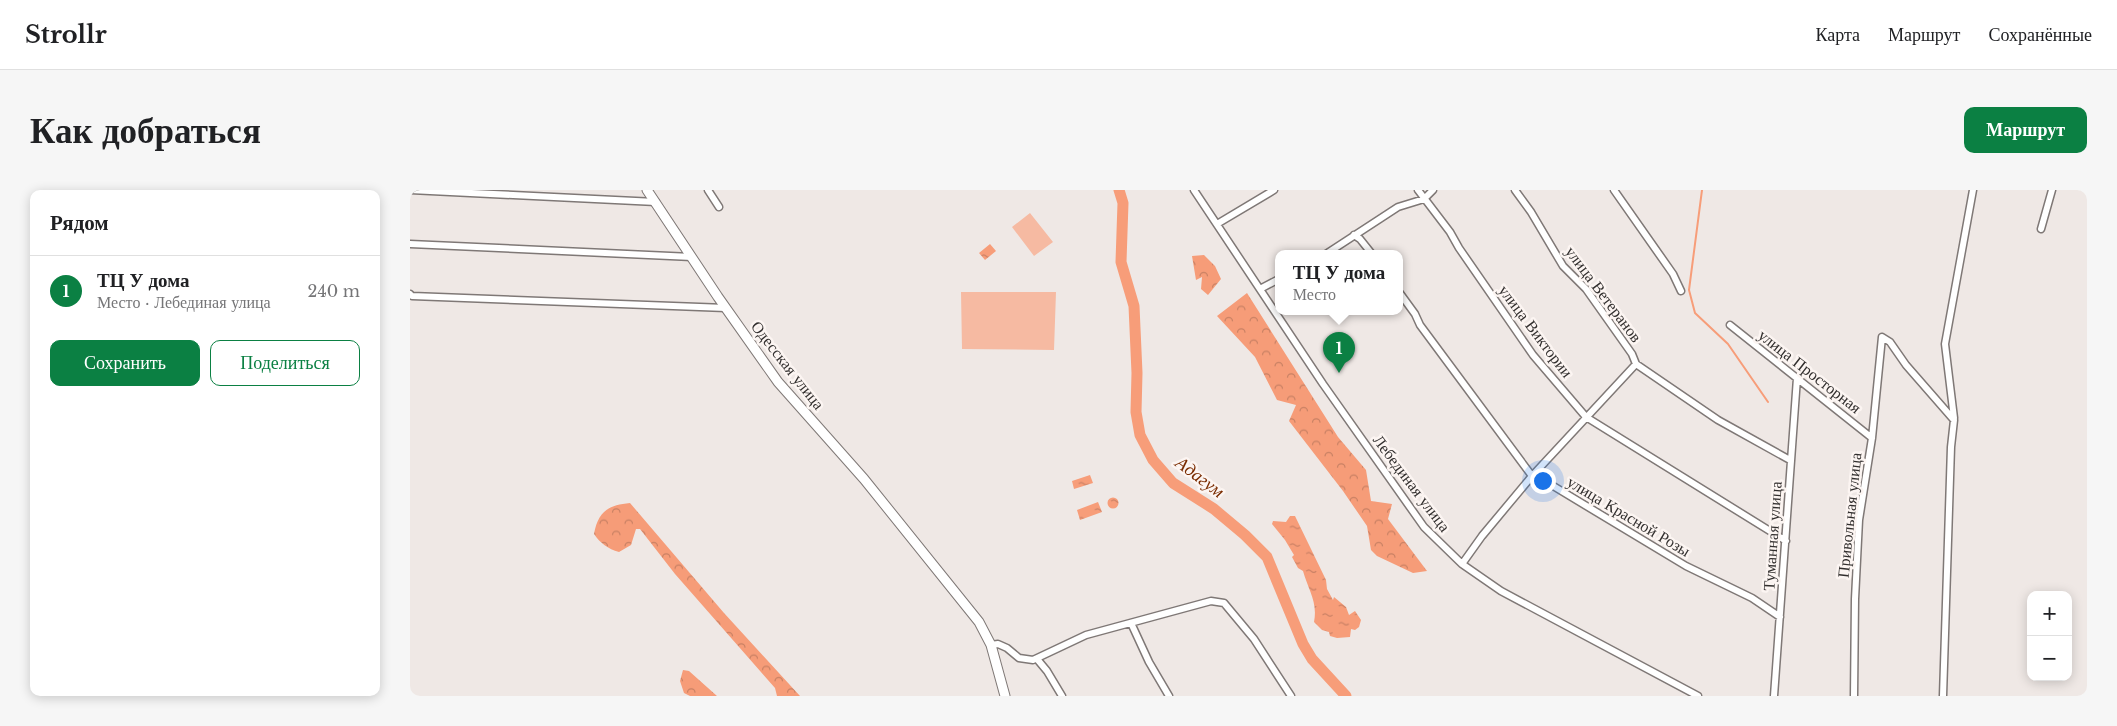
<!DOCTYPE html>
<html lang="ru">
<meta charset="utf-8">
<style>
:root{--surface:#fff;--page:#f6f6f6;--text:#202124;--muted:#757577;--line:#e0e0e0;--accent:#0b8043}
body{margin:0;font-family:"Libre Baskerville",serif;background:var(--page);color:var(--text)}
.controls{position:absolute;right:15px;bottom:15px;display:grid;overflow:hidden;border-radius:10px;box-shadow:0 2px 12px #0003}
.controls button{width:45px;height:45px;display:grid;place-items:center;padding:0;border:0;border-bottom:1px solid var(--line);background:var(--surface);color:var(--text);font:25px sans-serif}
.you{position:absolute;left:1132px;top:290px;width:18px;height:18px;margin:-12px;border:4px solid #fff;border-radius:50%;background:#1a73e8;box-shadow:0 0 0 8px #1a73e833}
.badge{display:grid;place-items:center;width:32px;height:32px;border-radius:50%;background:var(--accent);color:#fff;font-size:16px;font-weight:700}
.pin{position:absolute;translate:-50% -41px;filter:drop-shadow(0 1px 2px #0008)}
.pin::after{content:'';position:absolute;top:26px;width:18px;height:15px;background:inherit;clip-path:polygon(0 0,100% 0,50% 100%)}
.popup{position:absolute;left:865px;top:60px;width:128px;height:65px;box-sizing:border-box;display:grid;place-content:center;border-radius:10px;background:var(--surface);filter:drop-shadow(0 1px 4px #0005);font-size:16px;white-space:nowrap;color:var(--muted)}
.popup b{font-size:19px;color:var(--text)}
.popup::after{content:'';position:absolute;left:50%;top:100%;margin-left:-10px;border:10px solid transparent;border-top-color:var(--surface)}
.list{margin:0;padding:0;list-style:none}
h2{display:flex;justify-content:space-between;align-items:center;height:65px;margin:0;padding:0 20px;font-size:21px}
h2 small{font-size:16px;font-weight:400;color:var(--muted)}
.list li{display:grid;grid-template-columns:32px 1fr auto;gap:15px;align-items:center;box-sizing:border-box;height:70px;padding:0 20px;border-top:1px solid var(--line)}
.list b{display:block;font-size:19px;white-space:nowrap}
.list p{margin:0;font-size:16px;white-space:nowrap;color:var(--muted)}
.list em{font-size:16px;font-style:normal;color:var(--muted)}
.actions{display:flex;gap:10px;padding:15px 20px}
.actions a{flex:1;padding:11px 0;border:1px solid var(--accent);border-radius:10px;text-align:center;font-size:18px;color:var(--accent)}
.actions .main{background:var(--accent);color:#fff}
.map{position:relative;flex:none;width:1677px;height:506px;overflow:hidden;border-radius:10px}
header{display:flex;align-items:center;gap:30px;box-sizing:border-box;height:70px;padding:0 25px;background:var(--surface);border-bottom:1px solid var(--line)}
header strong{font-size:24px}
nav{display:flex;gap:28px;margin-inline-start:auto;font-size:18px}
.intro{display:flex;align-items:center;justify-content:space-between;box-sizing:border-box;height:120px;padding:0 30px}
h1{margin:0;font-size:35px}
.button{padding:12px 22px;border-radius:10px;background:var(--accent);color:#fff;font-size:18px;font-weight:700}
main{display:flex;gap:30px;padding:0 30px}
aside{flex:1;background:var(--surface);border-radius:10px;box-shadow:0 2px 12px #0003}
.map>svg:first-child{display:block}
.forest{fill:url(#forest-crowns)}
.park{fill:#f6baa2}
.water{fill:url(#water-ripples)}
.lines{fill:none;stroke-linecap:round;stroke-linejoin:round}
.stream{stroke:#f79d79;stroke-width:2}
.river{stroke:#f79d79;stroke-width:11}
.minor-casing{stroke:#7f7876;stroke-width:9}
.secondary-casing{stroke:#7f7876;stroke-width:11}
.minor{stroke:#fff;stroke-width:6}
.secondary{stroke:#fff;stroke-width:9}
.labels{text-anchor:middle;stroke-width:5;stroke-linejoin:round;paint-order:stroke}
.street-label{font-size:16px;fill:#322f2e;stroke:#fcf5f2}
.water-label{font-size:18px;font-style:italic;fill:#7a2c01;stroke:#fcf5f2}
</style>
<header>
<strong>Strollr</strong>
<nav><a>Карта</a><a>Маршрут</a><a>Сохранённые</a></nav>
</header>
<div class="intro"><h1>Как добраться</h1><a class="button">Маршрут</a></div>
<main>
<aside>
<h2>Рядом<small></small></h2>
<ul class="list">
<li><span class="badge">1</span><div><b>ТЦ У дома</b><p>Место · Лебединая улица</p></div><em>240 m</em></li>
</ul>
<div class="actions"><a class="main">Сохранить</a><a>Поделиться</a></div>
</aside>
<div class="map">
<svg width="1677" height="506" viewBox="0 0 1677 506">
<defs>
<pattern id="forest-crowns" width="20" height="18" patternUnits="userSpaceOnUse" patternTransform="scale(1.25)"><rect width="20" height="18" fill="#f69c78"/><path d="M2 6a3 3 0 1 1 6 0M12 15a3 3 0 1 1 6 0" fill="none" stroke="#c88063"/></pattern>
<pattern id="water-ripples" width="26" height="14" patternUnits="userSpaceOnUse" patternTransform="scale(1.25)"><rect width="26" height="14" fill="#f79d79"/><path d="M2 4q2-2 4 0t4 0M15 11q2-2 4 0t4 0" fill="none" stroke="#c98064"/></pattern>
</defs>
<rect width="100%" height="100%" fill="#efe8e5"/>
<path class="forest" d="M794 65 805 76 811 89 798 105 791 99 792 87 786 90 782 66Z
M837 103 928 247 956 280 961 311 982 314 978 329 1017 381 1003 383 967 366 961 360 957 336 933 301 879 231 886 215 867 210 845 167 807 126Z
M220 313 314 423 390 506H367L365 498 265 384 230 339H226L221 355 209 362C198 359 190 353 184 344 188 322 198 315 220 313Z
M273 480 279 481 307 506H280L274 503 270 491Z"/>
<path class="park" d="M620 23 643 52 624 66 602 37Z
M551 102H646L644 160 552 159Z"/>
<path class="water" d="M580 54 586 61 575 70 569 63Z
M680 285 683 293 664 299 662 291Z
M697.5 313a5.5 5.5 0 1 1 11 0a5.5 5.5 0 1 1-11 0Z
M688 312 692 322 670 330 667 320Z
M880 326H885L916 390 917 399 923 410 924 407 936 417 939 425 945 421 951 430 949 437 945 440 941 439 940 447 927 448 920 446 919 442 912 440 904 432C908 412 898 399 893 381L888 378 882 367 884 365 875 350 862 334 863 331 876 332Z"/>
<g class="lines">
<path class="stream" d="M1292 0 1279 100 1285 123 1318 154 1358 212"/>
<path class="river" d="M709 0 713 13 711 72 724 116 727 183 726 222 730 245 743 270 763 293 804 319 835 345 857 367 893 454 902 469 936 506"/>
<g class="minor-casing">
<path id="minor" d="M0 0 246 12
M298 0 309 17
M784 0 913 194 1014 337 1052 374 1091 401 1288 506
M1008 0 1040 42 1049 58 1123 165 1176 227 1376 351
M1105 0 1121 22 1153 76 1176 99 1222 164 1226 174 1308 230 1380 270
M1204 0 1263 84 1271 101
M807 34 864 0
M1631 39 1642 0
M944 45 950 49 962 64
M0 54 282 67
M916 64 988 17 1014 9 1023 0
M850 99 869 89
M989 102 1005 124 1010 135 1122 286 1130 288 1276 376 1342 408 1370 427
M0 104 2 106 316 118
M1320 135 1462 248
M1544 228 1535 154 1563 0
M1052 374 1072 346 1122 286 1226 174
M721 433 739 472 759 506
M581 455 588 454 597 458 609 468 623 470 676 445 801 411 814 413 844 449 881 506
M627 469 637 481 652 506
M1364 506 1387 188
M1444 506 1445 409 1449 330 1462 248 1472 147 1480 152 1496 175 1544 230 1541 257 1533 506"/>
</g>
<g class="secondary-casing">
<path id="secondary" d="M237 0 308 107 368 192 454 289 569 432 581 455 595 506"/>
</g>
<use href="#minor" class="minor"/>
<use href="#secondary" class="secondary"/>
</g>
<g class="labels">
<g class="street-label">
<text transform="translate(1194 104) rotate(53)" y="6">улица Ветеранов</text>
<text transform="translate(1126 141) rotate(53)" y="6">улица Виктории</text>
<text transform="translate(378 175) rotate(52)" y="6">Одесская улица</text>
<text transform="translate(1400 181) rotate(38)" y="6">улица Просторная</text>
<text transform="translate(1002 293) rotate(53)" y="6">Лебединая улица</text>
<text transform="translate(1439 325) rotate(-84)" y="6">Привольная улица</text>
<text transform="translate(1219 326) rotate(31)" y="6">улица Красной Розы</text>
<text transform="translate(1362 346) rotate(-86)" y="6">Туманная улица</text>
</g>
<g class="water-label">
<text transform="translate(790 287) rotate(37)" y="6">Адагум</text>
</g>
</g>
</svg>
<div class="controls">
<button>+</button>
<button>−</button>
</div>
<div class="you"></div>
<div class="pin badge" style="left:929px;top:183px">1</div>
<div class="popup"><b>ТЦ У дома</b>Место</div>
</div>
</main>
